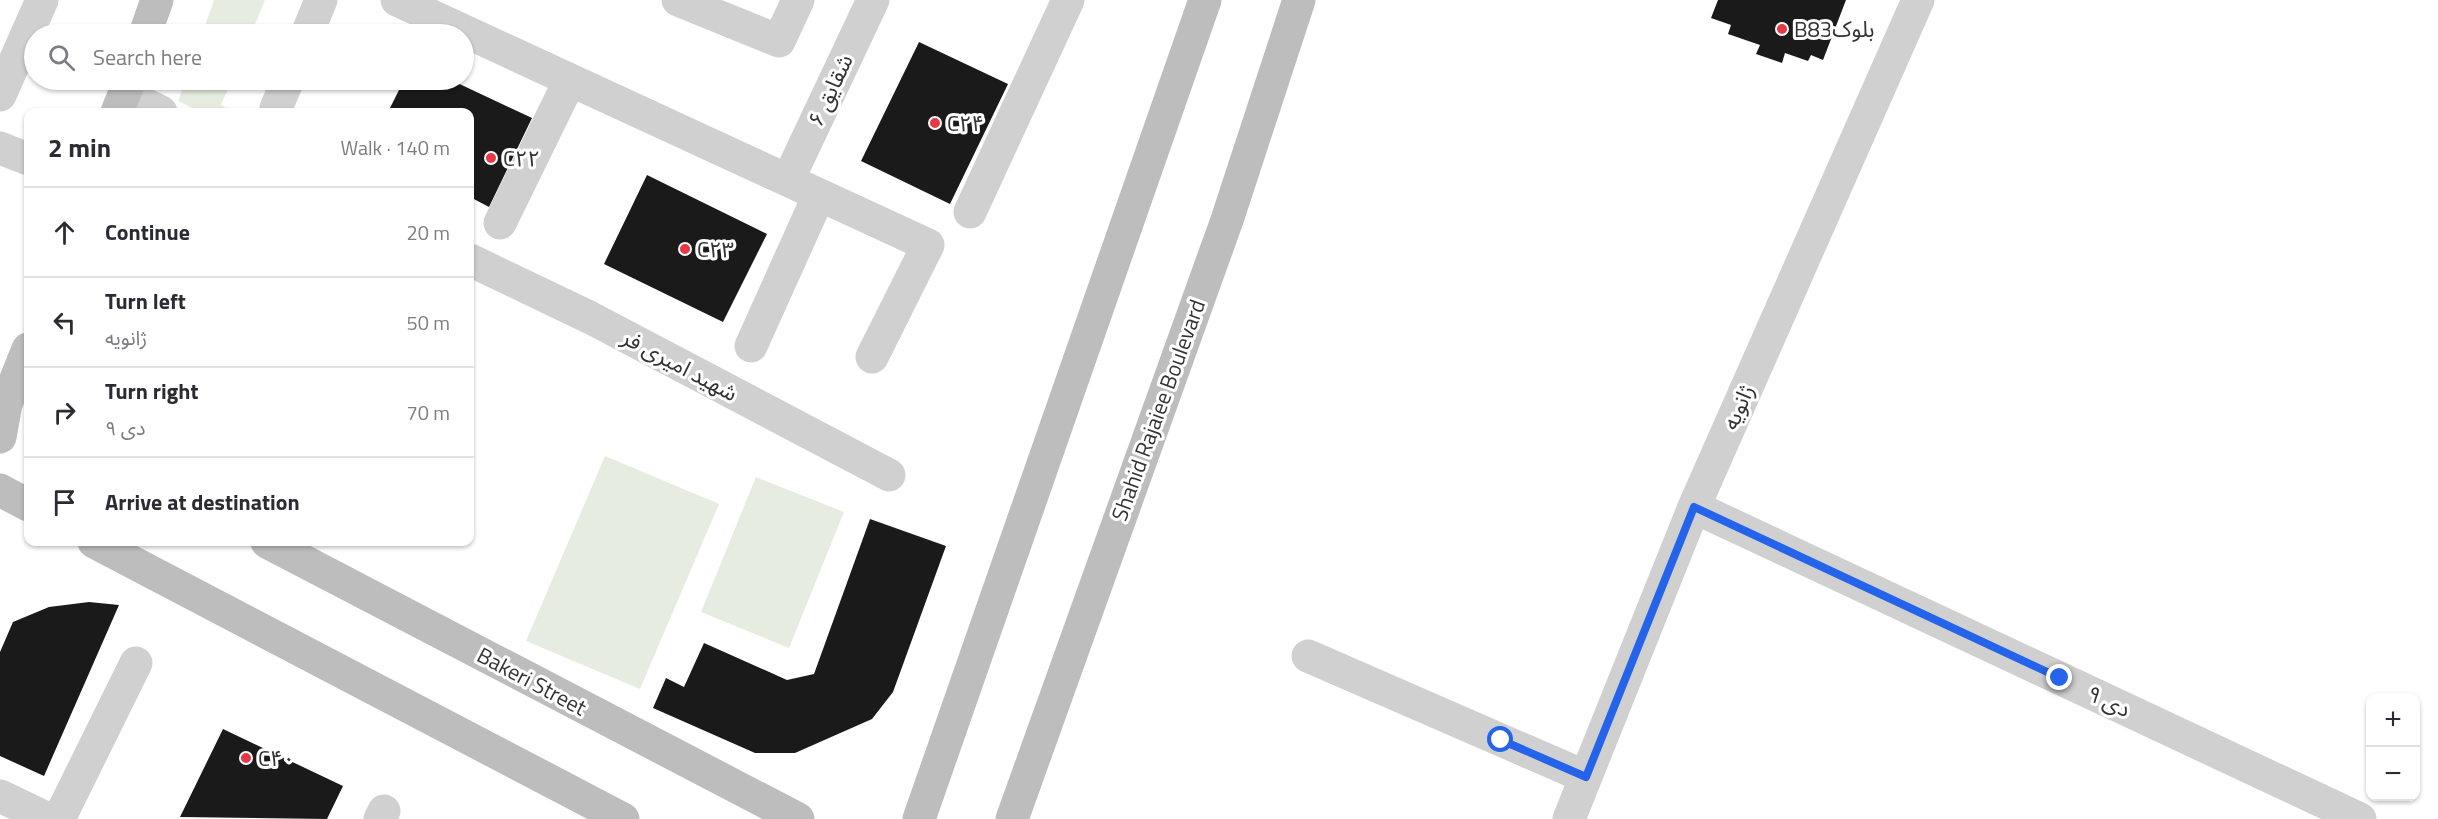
<!DOCTYPE html>
<meta charset="utf-8">
<style>
:root{--surface:#fff;--page:#f2f2f3;--text:#2b2b33;--muted:#7c7c81;--line:#e1e1e2}
body{margin:0;font-family:"Titillium Web","Noto Sans Arabic",sans-serif;background:var(--page);color:var(--text)}
.controls{position:absolute;right:18px;bottom:18px;display:grid;overflow:hidden;border-radius:12px;box-shadow:0 2px 4px #0004}
.controls button{width:54px;height:54px;display:grid;place-items:center;padding:0;border:0;border-bottom:2px solid var(--line);background:var(--surface);color:var(--text);font:30px sans-serif}
.stop{position:absolute;width:18px;height:18px;margin:-14px;border:4px solid #2563eb;border-radius:50%;background:#fff}
.stop.end{background:#2563eb;border-color:#fff;box-shadow:0 2px 6px #0008}
.list{margin:0;padding:0;list-style:none}
h2{display:flex;justify-content:space-between;align-items:center;height:78px;margin:0;padding:0 24px;font-size:26px}
h2 small{font-size:20px;font-weight:400;color:var(--muted)}
.list li{display:grid;grid-template-columns:39px 1fr auto;gap:18px;align-items:center;box-sizing:border-box;height:90px;padding:0 24px;border-top:2px solid var(--line)}
.list b{display:block;font-size:22px;white-space:nowrap}
.list p{margin:0;font-size:20px;white-space:nowrap;color:var(--muted)}
.list em{font-size:20px;font-style:normal;color:var(--muted)}
.icon{flex:none;width:33px;height:33px;fill:none;stroke:currentColor;stroke-width:2;stroke-linecap:round;stroke-linejoin:round}
.map{position:relative;flex:none;width:2438px;height:819px;overflow:hidden}
.search{position:absolute;background:var(--surface);box-shadow:0 2px 4px #0004;left:24px;top:24px;width:450px;height:66px;display:flex;align-items:center;gap:15px;box-sizing:border-box;padding:0 21px;border-radius:33px;color:var(--muted);font-size:22px}
.panel{position:absolute;background:var(--surface);box-shadow:0 2px 4px #0004;left:24px;top:108px;width:450px;height:438px;border-radius:12px}
.map>svg:first-child{display:block}
.green{fill:#e6ecdf}
.building{fill:#1a1a1a}
.lines{fill:none;stroke-linecap:round;stroke-linejoin:round}
.street{stroke:#d0d0d0;stroke-width:33}
.secondary{stroke:#bdbdbd;stroke-width:33}
.route{stroke:#2563eb;stroke-width:8}
.poi-dot{fill:#e63946;stroke:#fff;stroke-width:2}
.labels{text-anchor:middle;stroke-width:6;stroke-linejoin:round;paint-order:stroke}
.poi-label{font-size:22px;fill:#333;stroke:#fff;text-anchor:start}
.street-label{font-size:22px;fill:#333;stroke:#fff}
</style>
<div class="map">
<svg width="2438" height="819" viewBox="0 0 2438 819">
<rect width="100%" height="100%" fill="#fff"/>
<path class="green" d="M214 0H265L251 34H202Z
M186 80H232L221 105 233 112H201L178 101Z
M605 456 719 504 640 689 526 641Z
M756 477 844 512 789 648 701 612Z"/>
<path class="building" d="M1718 0H1846L1823 60 1811 55 1808 61 1785 53 1782 63 1756 54 1760 45 1728 34 1731 25 1711 18Z
M919 42 1008 84 950 204 861 161Z
M404 80H451L532 118 489 207 470 197V112H388Z
M647 175 767 234 723 322 604 264Z
M870 519 946 546 893 692 872 719 795 753H755L653 708 666 678 684 687 704 643 787 680 814 674Z
M89 602 119 605 44 776 0 756V652L13 622 49 607Z
M223 729 343 786 327 819 180 817Z"/>
<g class="lines">
<path class="street" d="M397 0 928 245 872 357
M678 0 779 41 798 0
M307 34 321 0
M0 95 42 0
M125 95 161 112
M276 108 288 80
M0 148 28 159
M788 180 873 0
M970 212 1068 0
M500 223 570 80
M470 260 591 318 889 475
M751 346 819 195
M1694 507 2360 819
M1308 656 1586 777
M0 796 48 819
M59 819 136 663
M380 819 384 811
M1569 819 1694 507 1918 0"/>
<path class="secondary" d="M145 34 157 0
M117 112 130 80
M0 437 6 404 28 349
M0 490 28 505
M94 542 623 819
M267 542 798 819
M919 819 1205 0
M1012 819 1227 220 1299 0"/>
</g>
<g class="lines">
<path class="route" d="M1501 740 1586 777 1694 507 2060 678"/>
</g>
<g class="poi-dot">
<circle cx="1782" cy="29" r="6"/>
<circle cx="935" cy="123" r="6"/>
<circle cx="491" cy="158" r="6"/>
<circle cx="685" cy="249" r="6"/>
<circle cx="246" cy="758" r="6"/>
</g>
<g class="labels">
<g class="poi-label">
<text x="1794" y="37">B83بلوک</text>
<text x="947" y="131">C۲۴</text>
<text x="503" y="166">C۲۲</text>
<text x="697" y="257">C۲۳</text>
<text x="258" y="766">C۴۰</text>
</g>
<g class="street-label">
<text transform="translate(830 90) rotate(-65)" y="8">شقایق ۶</text>
<text transform="translate(680 365) rotate(28)" y="8">شهید امیری فر</text>
<text transform="translate(1738 407) rotate(-66)" y="8">ژانویه</text>
<text transform="translate(1158 410) rotate(-70)" y="8">Shahid Rajaiee Boulevard</text>
<text transform="translate(532 681) rotate(28)" y="8">Bakeri Street</text>
<text transform="translate(2109 701) rotate(25)" y="8">۹ دی</text>
</g>
</g>
</svg>
<div class="controls">
<button>+</button>
<button>−</button>
</div>
<div class="stop" style="left:1501px;top:740px"></div>
<div class="stop end" style="left:2060px;top:678px"></div>
<div class="search"><svg class="icon" aria-label="search" viewBox="0 0 24 24"><circle cx="10" cy="10" r="6"/><path d="M15 15l6 6"/></svg>Search here</div>
<section class="panel">
<h2>2 min<small>Walk · 140 m</small></h2>
<ul class="list">
<li><svg class="icon" aria-label="ahead" viewBox="0 0 24 24"><path d="M12 20V5M6 11l6-6 6 6"/></svg><div><b>Continue</b></div><em>20 m</em></li>
<li><svg class="icon" aria-label="left" viewBox="0 0 24 24"><path d="M17 20v-9H6M10 6l-5 5 5 5"/></svg><div><b>Turn left</b><p>ژانویه</p></div><em>50 m</em></li>
<li><svg class="icon" aria-label="right" viewBox="0 0 24 24"><path d="M7 20v-9h11M14 6l5 5-5 5"/></svg><div><b>Turn right</b><p>۹ دی</p></div><em>70 m</em></li>
<li><svg class="icon" aria-label="arrive" viewBox="0 0 24 24"><path d="M6 21V4h12l-3 4 3 4H6"/></svg><div><b>Arrive at destination</b></div></li>
</ul>
</section>
</div>
